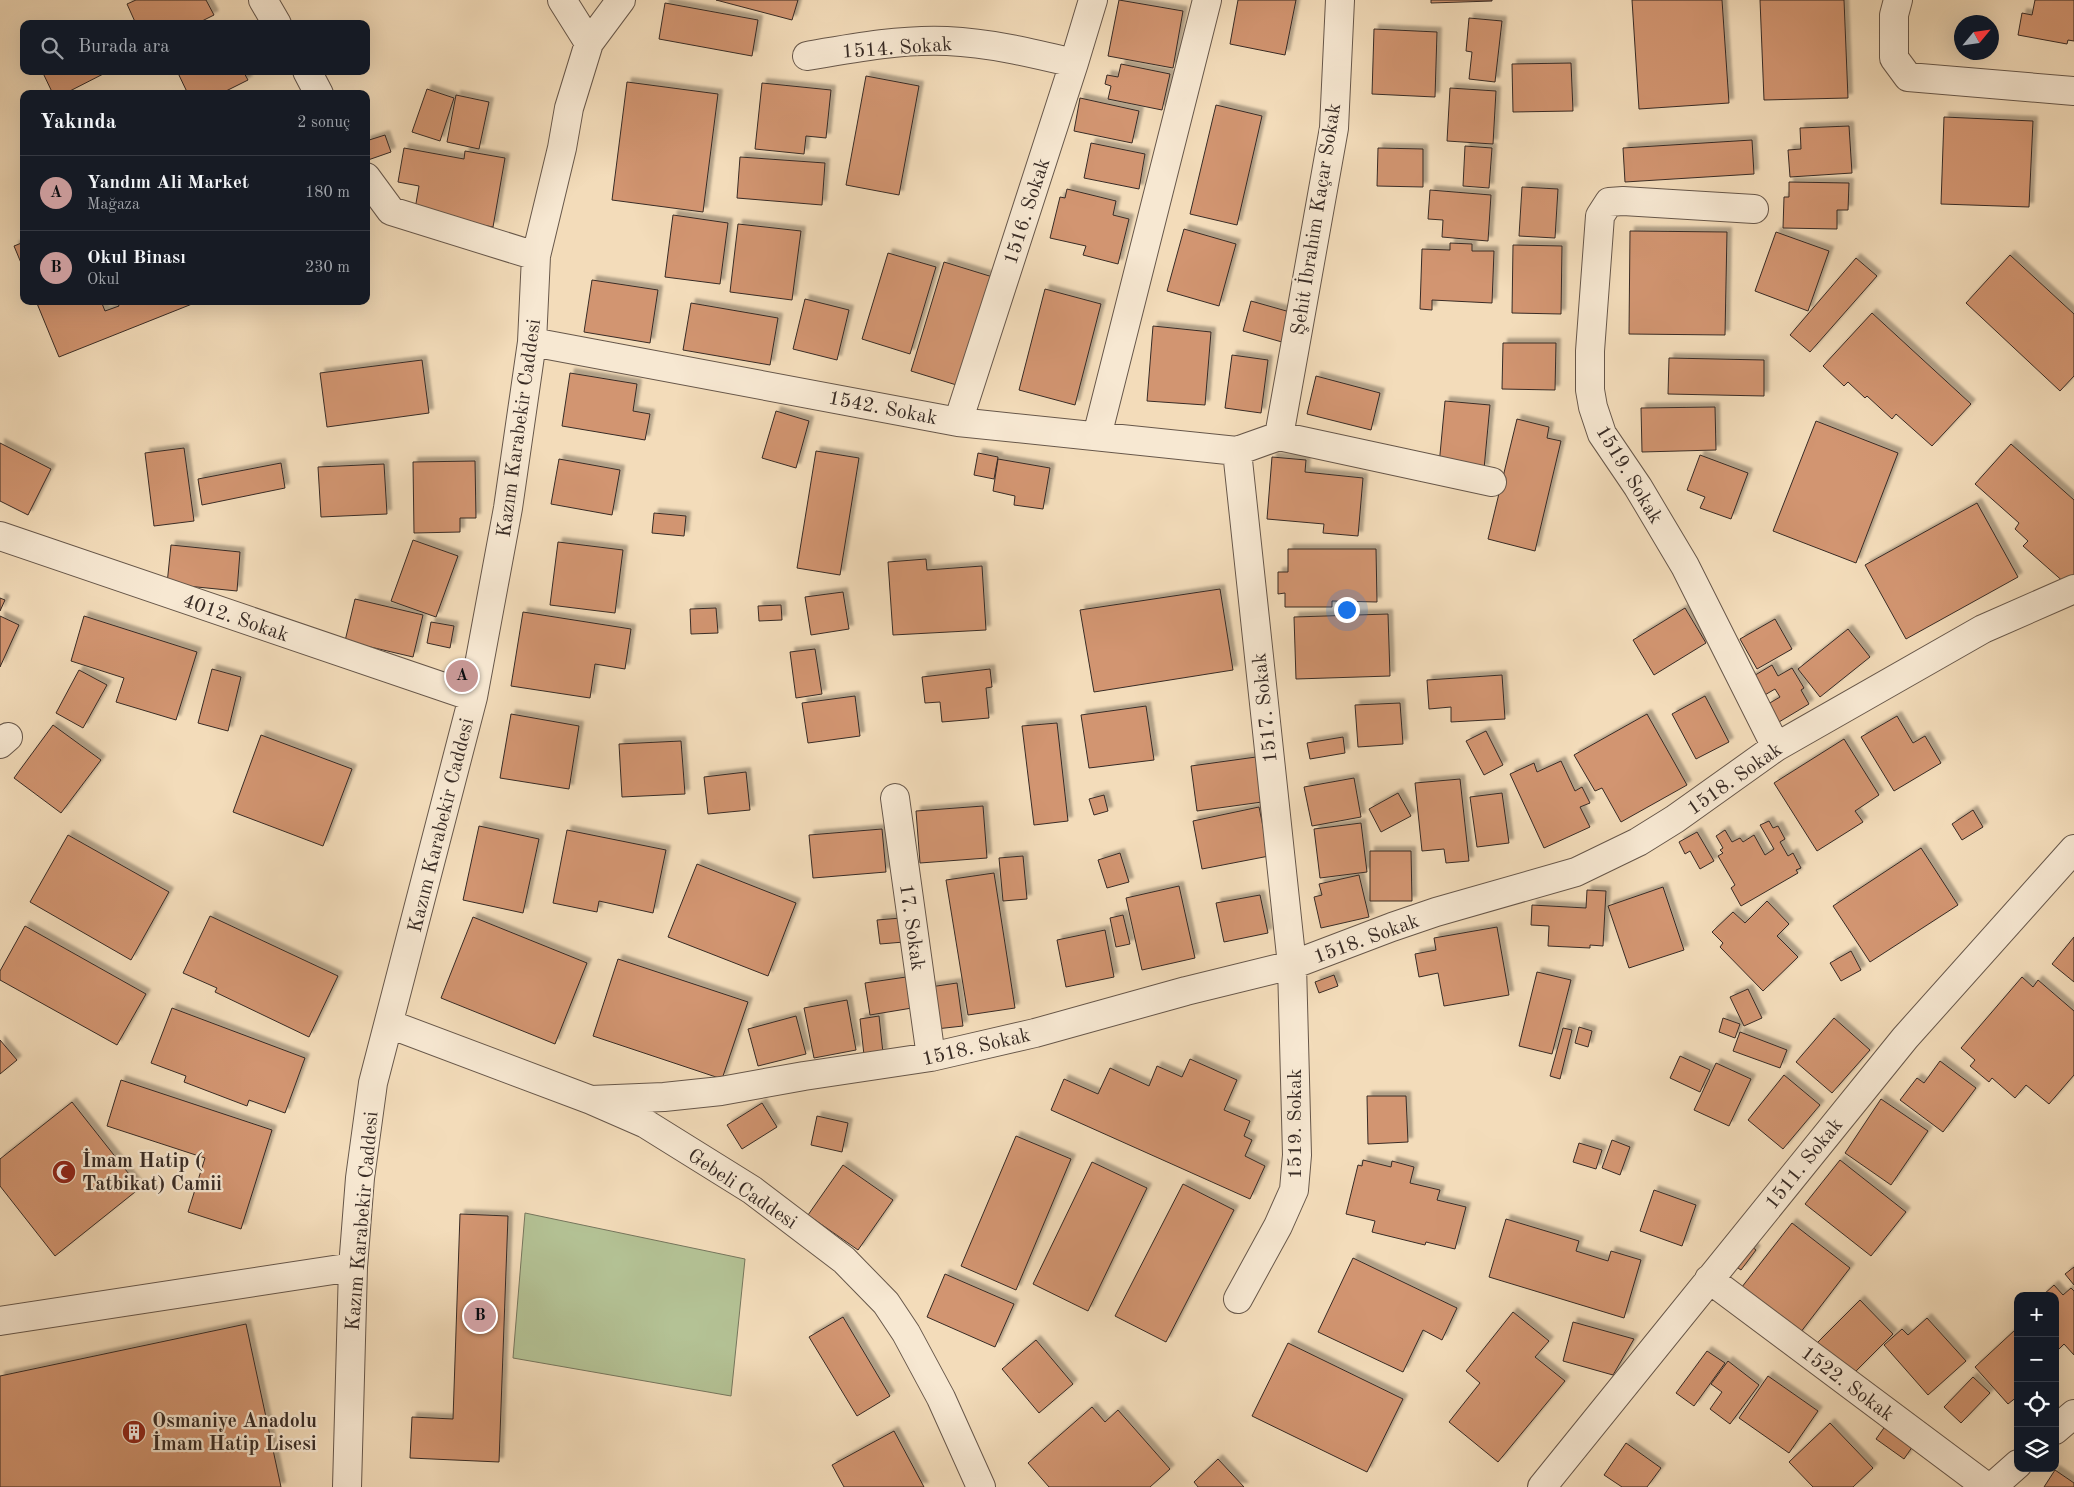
<!DOCTYPE html>
<html lang="tr">
<meta charset="utf-8">
<style>
:root{--surface:#171b24;--page:#20242c;--text:#f1f3f6;--muted:#9ea1a6;--line:#363941;--accent:#c59692}
body{margin:0;font-family:"Old Standard TT",serif;background:var(--page);color:var(--text)}
.controls{position:absolute;right:15px;bottom:15px;display:grid;overflow:hidden;border-radius:10px;box-shadow:0 5px 20px #0002}
.controls button{width:45px;height:45px;display:grid;place-items:center;padding:0;border:0;border-bottom:1px solid var(--line);background:var(--surface);color:var(--text);font:25px sans-serif}
.compass{position:absolute;left:1954px;top:15px;width:45px;height:45px;border-radius:50%;background:var(--surface);box-shadow:0 5px 20px #0002;rotate:61deg}
.you{position:absolute;left:1346px;top:609px;width:18px;height:18px;margin:-12px;border:4px solid #fff;border-radius:50%;background:#1a73e8;box-shadow:0 0 0 8px #1a73e833}
.badge{display:grid;place-items:center;width:32px;height:32px;border-radius:50%;background:var(--accent);color:#111;font-size:16px;font-weight:700}
.pin{position:absolute;translate:-50% -50%;border:2px solid #fff;box-shadow:0 1px 5px #0006}
.list{margin:0;padding:0;list-style:none}
h2{display:flex;justify-content:space-between;align-items:center;height:65px;margin:0;padding:0 20px;font-size:21px}
h2 small{font-size:16px;font-weight:400;color:var(--muted)}
.list li{display:grid;grid-template-columns:32px 1fr auto;gap:15px;align-items:center;box-sizing:border-box;height:75px;padding:0 20px;border-top:1px solid var(--line)}
.list b{display:block;font-size:19px;white-space:nowrap}
.list p{margin:0;font-size:16px;white-space:nowrap;color:var(--muted)}
.list em{font-size:16px;font-style:normal;color:var(--muted)}
.icon{flex:none;width:28px;height:28px;fill:none;stroke:currentColor;stroke-width:2;stroke-linecap:round;stroke-linejoin:round}
.map{position:relative;flex:none;width:2074px;height:1487px;overflow:hidden}
.search{position:absolute;background:var(--surface);box-shadow:0 5px 20px #0002;left:20px;top:20px;width:350px;height:55px;display:flex;align-items:center;gap:12px;box-sizing:border-box;padding:0 18px;border-radius:10px;color:var(--muted);font-size:19px}
.panel{position:absolute;background:var(--surface);box-shadow:0 5px 20px #0002;left:20px;top:90px;width:350px;height:215px;border-radius:10px}
.map>svg:first-child{display:block}
.green{fill:#b4c295;stroke:#76765d}
.building{fill:#d29571;stroke:#382b25;filter:url(#shadow)}
.lines{fill:none;stroke-linecap:round;stroke-linejoin:round}
.street-casing{stroke:#67574a;stroke-width:30}
.street{stroke:#f7e8d2;stroke-width:28}
.labels{text-anchor:middle;stroke-width:4.5;stroke-linejoin:round;paint-order:stroke}
.street-label{font-size:20px;fill:#382b25;stroke:#f7e8d2}
.poi-label{font-size:20px;font-weight:bold;fill:#382b25;stroke:#f7e8d2;text-anchor:start}
</style>
<div class="map">
<svg width="2074" height="1487" viewBox="0 0 2074 1487">
<defs>
<filter id="shadow"><feDropShadow dx="4.5" dy="-4.5" stdDeviation="1" flood-color="#0004"/></filter>
</defs>
<rect width="100%" height="100%" fill="#f3dcba"/>
<filter id="stains"><feTurbulence type="fractalNoise" baseFrequency=".004" numOctaves="4"/><feColorMatrix values="0 0 0 0 .2 0 0 0 0 .09 0 0 0 0 .02 0 0 0 .5 -.17"/></filter>
<radialGradient id="worn" r=".72"><stop offset=".6" stop-color="#630" stop-opacity="0"/><stop offset="1" stop-color="#630" stop-opacity=".3"/></radialGradient>
<path class="green" d="M525 1213 745 1259 731 1396 513 1358Z"/>
<path class="building" d="M136 0H206L214 15 196 24H136L127 4Z
M716 0H798L792 20Z
M1119 0 1183 11 1173 68 1108 56Z
M1238 0H1296L1285 55 1230 44Z
M1431 0H1492V1L1431 3Z
M1632 0H1722L1729 103 1639 109Z
M1760 0H1844L1848 98 1764 100Z
M2035 0H2074V41L2068 40 2067 44 2018 35 2022 13 2032 15Z
M665 3 758 20 752 56 659 39Z
M1469 18 1502 21 1495 82 1469 79 1472 52 1466 51Z
M1374 29 1437 32 1435 97 1372 94Z
M1571 63 1573 111 1513 112 1512 64Z
M1121 64 1170 74 1162 110 1108 99 1111 86 1105 84 1107 75 1118 77Z
M42 71H109L64 94H53Z
M177 71H243L248 80 220 94H188Z
M866 76 919 86 899 195 846 185Z
M627 82 718 94 703 212 612 200Z
M762 83 831 90 826 138 806 136 804 154 755 149Z
M1450 88 1496 91 1493 144 1447 141Z
M427 89 454 98 440 141 412 132Z
M456 95 489 102 479 149 447 142Z
M1080 98 1139 111 1132 143 1074 131Z
M1216 105 1262 116 1237 225 1190 214Z
M1944 117 2033 121 2029 207 1941 204Z
M1849 126 1852 173 1790 177 1788 150 1801 149 1800 128Z
M385 135 391 152 368 160 366 141Z
M1752 140 1754 174 1625 182 1623 148Z
M1091 143 1145 154 1139 189 1084 178Z
M1465 146 1492 148 1489 188 1463 186Z
M404 148 464 159 465 151 505 158 493 227 455 220V216L415 209 419 186 398 182Z
M1378 148 1423 149V187L1377 186Z
M740 157 825 163 822 205 737 198Z
M1789 182 1849 183 1848 210H1837V229L1783 228 1784 197H1789Z
M1522 187 1558 189 1555 238 1519 236Z
M1067 189 1116 201 1113 215 1129 219 1118 264 1083 255 1086 246 1050 238 1060 197 1065 198Z
M1430 190 1491 195 1488 241 1442 237 1443 220 1428 219Z
M673 215 728 223 720 284 665 277Z
M738 224 801 231 792 300 730 292Z
M1184 229 1236 244 1219 306 1167 291Z
M1630 231 1727 232 1725 335 1629 334Z
M1776 232 1829 251 1808 311 1755 291Z
M24 242V270L14 246Z
M1450 243 1472 244V251H1494L1492 303 1432 300V310L1420 309 1422 249 1450 250Z
M1513 245 1562 246 1561 314 1512 313Z
M888 253 936 267 910 354 862 339Z
M2010 255 2074 314V376L2060 391 1966 303Z
M1856 258 1877 276 1810 352 1790 335Z
M944 262 996 278 963 387 911 371Z
M592 280 658 290 650 343 584 332Z
M1045 289 1101 304 1075 405 1019 390Z
M805 299 849 310 837 360 793 349Z
M36 301H101L105 311 119 306 117 301H191L192 304 59 357Z
M1251 301 1297 314 1289 344 1243 331Z
M691 303 778 318 770 365 683 350Z
M1872 313 1971 404 1932 446 1896 414 1892 419 1867 396 1865 398 1848 382 1844 386 1823 366Z
M1153 326 1211 332 1205 405 1147 401Z
M1503 343H1556L1555 390 1502 389Z
M1232 355 1268 360 1261 413 1225 408Z
M1669 358 1764 360V396L1668 394Z
M422 360 429 413 327 427 320 373Z
M570 373 637 384 633 411 650 414 645 440 562 426Z
M1316 376 1380 393 1371 430 1307 414Z
M1445 401 1490 405 1484 469 1439 465Z
M1715 407 1716 450 1642 452 1641 408Z
M776 411 809 421 796 468 762 458Z
M1517 419 1549 427 1547 438 1561 441 1535 551 1488 539Z
M1816 421 1898 453 1856 563 1773 531Z
M0 443 51 469 28 515 0 501Z
M2011 444 2074 500V575L2066 584 2023 546 2028 541 2015 529 2019 523 1975 484Z
M184 448 194 521 154 526 145 453Z
M816 451 859 458 840 575 797 568Z
M978 453 998 457 994 479 974 475Z
M1700 455 1748 473 1731 519 1700 508 1705 497 1687 490Z
M1272 457 1306 460 1305 472 1363 478 1358 536 1323 533 1324 524 1267 519Z
M559 459 620 470 612 515 551 504Z
M998 459 1050 468 1043 509 1014 505 1015 496 993 491Z
M475 461 476 518H460V532L414 533 413 462Z
M281 463 285 488 202 505 198 479Z
M384 464 387 514 321 517 318 467Z
M1977 503 2018 577 1906 639 1865 565Z
M654 513 686 516 684 536 652 533Z
M413 540 458 556 436 617 391 601Z
M558 542 623 550 615 613 550 605Z
M171 545 240 552 237 591 167 584Z
M1288 549H1376L1377 602 1332 601V607H1285V593L1278 594V572H1288Z
M926 559 927 570 982 566 986 630 893 635 888 562Z
M1220 589 1233 670 1094 692 1080 610Z
M843 592 849 629 811 635 805 597Z
M0 598 5 600 0 611Z
M355 599 423 615 413 657 345 641Z
M781 605 782 620 759 621 758 606Z
M716 608 718 633 691 634 690 609Z
M1685 608 1706 643 1654 675 1633 640Z
M523 612 631 629 625 669 595 664 590 698 511 686Z
M1388 614 1390 676 1296 679 1294 617Z
M0 616 19 625 0 667Z
M84 616 197 652 176 720 116 702 124 678 71 661Z
M1775 619 1792 649 1757 669 1740 639Z
M431 622 454 626 450 648 427 643Z
M1848 629 1870 657 1820 697 1798 669Z
M815 649 822 694 796 698 790 652Z
M1772 665 1778 676 1792 668 1804 688 1801 690 1809 704 1779 722 1768 704 1780 697 1775 689 1758 699 1747 680Z
M212 669 241 677 228 731 198 723Z
M990 669 992 687 986 688 989 718 942 722 940 702 925 703 922 677Z
M79 670 107 685 83 728 56 713Z
M1502 675 1505 719 1451 722V707L1429 709 1427 680Z
M855 696 860 736 808 743 802 703Z
M1705 696 1729 742 1696 759 1672 714Z
M1400 703 1403 744 1358 747 1355 705Z
M1146 706 1154 760 1089 768 1081 715Z
M511 714 579 726 569 789 500 778Z
M1647 714 1687 785 1621 822 1602 788 1595 791 1574 755Z
M1897 716 1913 743 1925 736 1941 763 1894 791 1861 737Z
M1057 723 1068 821 1034 825 1022 726Z
M53 725 101 760 61 813 14 778Z
M1486 731 1503 765 1484 775 1466 741Z
M261 735 352 769 323 846 233 812Z
M1343 737 1345 753 1310 759 1307 743Z
M1844 739 1879 795 1855 811 1863 822 1817 851 1774 783Z
M681 741 685 794 622 797 619 744Z
M1256 757 1262 802 1197 811 1191 766Z
M1561 761 1575 791 1582 787 1590 803 1580 807 1590 827 1544 848 1510 774 1534 763 1537 772Z
M746 772 750 810 708 814 704 777Z
M1354 778 1361 817 1312 826 1304 787Z
M1460 779 1469 861 1446 863 1444 849 1422 851 1415 783Z
M1398 793 1411 816 1381 832 1369 809Z
M1502 793 1509 843 1477 847 1470 797Z
M1104 795 1108 811 1094 815 1089 799Z
M983 806 987 858 920 863 916 811Z
M1259 807 1269 856 1202 869 1193 821Z
M1973 810 1983 827 1962 840 1952 824Z
M1769 821 1773 828 1778 826 1785 839 1780 842 1788 856 1793 853 1801 868 1796 870 1798 873 1741 906 1731 888 1735 885 1718 856 1723 853 1720 850 1723 848 1716 836 1725 830 1732 842 1740 838 1743 842 1754 835 1765 855 1774 849 1760 825Z
M1361 823 1367 872 1320 878 1314 829Z
M479 826 539 839 523 913 463 900Z
M882 829 886 872 813 878 809 835Z
M567 830 666 850 653 913 599 901 597 912 553 903Z
M1697 832 1714 861 1700 869 1690 851 1685 854 1679 842Z
M68 835 169 892 131 960 30 902Z
M1921 848 1958 905 1870 962 1833 906Z
M1370 851H1411L1412 901H1370Z
M1120 853 1129 882 1107 888 1098 860Z
M1023 856 1027 899 1003 901 999 858Z
M697 864 796 903 768 976 668 937Z
M994 873 1015 1008 968 1015 946 880Z
M1359 875 1369 917 1321 928 1314 897 1322 895 1319 884Z
M1179 886 1195 958 1142 970 1126 898Z
M1663 887 1684 950 1629 968 1608 906Z
M1587 890 1606 891 1603 946 1590 945V948L1548 946 1549 926 1531 925 1532 905 1586 908Z
M1260 895 1268 933 1224 942 1216 903Z
M1767 901 1789 924 1777 936 1798 957 1763 991 1720 947 1723 943 1712 932 1733 912 1745 923Z
M1123 915 1130 944 1116 947 1110 918Z
M210 916 338 976 309 1037 215 992 217 988 183 973Z
M473 917 587 963 555 1044 441 998Z
M901 918 904 942 880 944 877 920Z
M25 926 146 994 117 1045 0 980V971Z
M1497 927 1509 995 1444 1006 1438 973 1419 977 1415 954 1436 950 1434 938Z
M1105 930 1114 977 1066 987 1057 940Z
M2074 937V982L2052 964Z
M1851 951 1861 970 1841 981 1830 963Z
M618 959 748 1002 722 1079 593 1036Z
M1537 972 1571 980 1552 1054 1519 1046Z
M1334 975 1338 986 1319 993 1315 982Z
M913 976 918 1007 870 1015 865 983Z
M2022 977 2033 987 2038 980 2074 1011V1075L2049 1104 2026 1085 2015 1098 1992 1078 1989 1082 1970 1066 1975 1060 1961 1048Z
M957 983 963 1026 936 1029 930 987Z
M1748 989 1762 1018 1744 1026 1730 997Z
M847 1000 856 1050 814 1058 804 1008Z
M172 1008 305 1058 285 1113 249 1100 247 1106 184 1082 186 1076 151 1063Z
M796 1016 806 1054 758 1066 748 1029Z
M879 1016 883 1053 864 1055 860 1019Z
M1723 1018 1740 1024 1735 1038 1719 1032Z
M1834 1018 1870 1050 1832 1093 1796 1062Z
M1579 1027 1592 1031 1588 1047 1575 1043Z
M1563 1028 1572 1030 1560 1079 1550 1076Z
M1740 1032 1787 1050 1780 1068 1733 1051Z
M0 1040 17 1060 0 1074Z
M1680 1056 1710 1070 1700 1092 1670 1078Z
M1190 1059 1237 1080 1224 1110 1250 1121 1244 1136 1252 1140 1245 1156 1265 1166 1250 1199 1051 1110 1064 1079 1098 1094 1110 1068 1149 1086 1157 1066 1182 1077Z
M1940 1061 1976 1088 1943 1132 1900 1100 1917 1078 1924 1083Z
M1716 1063 1751 1079 1729 1126 1694 1110Z
M1784 1075 1820 1105 1783 1149 1748 1120Z
M121 1080 272 1130 241 1229 188 1212 205 1158 107 1126Z
M1367 1096H1406L1408 1142 1368 1144Z
M1881 1099 1928 1131 1891 1185 1845 1153Z
M72 1102 140 1188 55 1256 0 1186V1159Z
M762 1103 777 1127 742 1149 727 1125Z
M817 1116 848 1123 842 1152 811 1145Z
M1016 1136 1071 1159 1016 1290 961 1266Z
M1612 1140 1630 1147 1620 1175 1602 1168Z
M1579 1143 1602 1150 1596 1169 1573 1162Z
M1363 1160 1391 1167 1392 1161 1414 1167 1410 1183 1440 1190 1437 1200 1466 1207 1455 1249 1426 1242 1425 1245 1372 1232 1375 1221 1346 1214 1358 1165 1362 1166Z
M1840 1160 1906 1212 1871 1256 1805 1204Z
M1092 1162 1147 1188 1088 1311 1033 1284Z
M843 1165 893 1200 858 1250 808 1215Z
M1183 1184 1234 1210 1166 1342 1115 1316Z
M1654 1190 1696 1205 1682 1246 1640 1231Z
M460 1214 508 1216 499 1462 410 1458 412 1417 453 1419Z
M1506 1219 1579 1241 1576 1251 1608 1261 1611 1251 1641 1260 1624 1318 1489 1277Z
M1792 1223 1850 1268 1797 1337 1738 1292Z
M1747 1243 1756 1250 1741 1270 1732 1264Z
M1353 1258 1457 1308 1442 1340 1423 1330 1403 1372 1318 1332Z
M2074 1267V1285L2065 1274Z
M945 1274 1014 1304 995 1347 927 1317Z
M2054 1285 2063 1295 2071 1288 2074 1291V1355L2064 1344 2055 1353V1296H2042Z
M1860 1300 1893 1334 1850 1377 1817 1343Z
M1513 1312 1549 1341 1535 1357 1565 1381 1498 1462 1449 1422 1480 1383 1466 1371Z
M843 1317 890 1396 857 1416 809 1337Z
M1927 1318 1966 1361 1928 1395 1884 1345 1902 1329 1908 1335Z
M1573 1322 1634 1339 1613 1375 1563 1361Z
M246 1324 281 1487H0V1376Z
M2015 1330 2018 1332V1396L2008 1404 1975 1367Z
M1036 1340 1073 1384 1039 1413 1002 1369Z
M1288 1343 1403 1399 1367 1472 1252 1416Z
M1707 1351 1725 1363 1694 1406 1676 1393Z
M1728 1361 1759 1385 1730 1424 1710 1409 1722 1392 1711 1384Z
M1768 1376 1818 1411 1789 1453 1739 1418Z
M1973 1377 1990 1393 1961 1423 1944 1407Z
M1092 1407 1105 1422 1118 1410 1170 1469 1150 1487H1049L1028 1463Z
M1889 1421 1917 1440 1904 1459 1876 1439Z
M1830 1423 1873 1468 1853 1487H1813L1789 1462Z
M894 1431 924 1487H844L832 1465Z
M1626 1443 1661 1468 1647 1487H1622L1604 1475Z
M1218 1459 1244 1487H1198L1194 1482Z
M2055 1470 2074 1483V1487H2044Z"/>
<g class="lines">
<g class="street-casing">
<path id="street" d="M263 0 277 24
M562 0 589 43
M1898 0 1894 15V58L1908 77 2074 91
M807 56C853 48 901 39 947 41 991 43 1032 53 1074 63
M307 71 319 94
M366 177 391 211 536 256
M1754 209 1623 201 1609 202 1600 216 1590 351V390L1593 407 1602 434 1638 487 1685 566 1776 747
M532 342 958 422 1237 451 1279 436 1492 482
M958 422 1074 63 1093 0
M1097 436 1207 0
M1279 436 1334 128 1340 0
M1237 451 1292 965 1297 1155 1294 1190 1278 1226 1238 1299
M0 536 473 697
M0 744 8 737
M895 798 931 1057
M389 1024 591 1100 646 1124 752 1190 844 1260 886 1303 906 1333 941 1398 981 1487
M591 1100 664 1097 721 1091 804 1076 931 1057 1035 1033 1186 991 1292 965 1392 927 1436 912 1576 872 1638 842 1675 819 1776 747 1983 629 2074 589
M1709 1279 1987 1487
M0 1321 353 1267
M2055 1430 2074 1414
M347 1487 353 1267 360 1178 373 1083 473 697 508 508 532 342 536 256 562 148 569 108 589 43 621 0
M1542 1487 1905 1038 2074 849
M1992 1487 2018 1464"/>
</g>
<use href="#street" class="street"/>
</g>
<defs>
<g id="mosque-disc" transform="scale(1.25)"><circle r="9.5" fill="#8f2418" stroke="#f7e8d2"/><path d="M3.5-4.9A6 6 0 1 0 3.5 4.9A5 5 0 1 1 3.5-4.9Z" fill="#fff"/></g>
<g id="building-disc" transform="scale(1.25)"><circle r="9.5" fill="#8f2418" stroke="#f7e8d2"/><path d="M-4-6H4V6H1V3H-1V6H-4ZM-2.5-4.3h1.7v1.8h-1.7ZM.8-4.3h1.7v1.8H.8ZM-2.5-1h1.7V.8h-1.7ZM.8-1h1.7V.8H.8Z" fill="#fff"/></g>
</defs>
<g fill-rule="evenodd">
<use href="#mosque-disc" x="64" y="1172"/>
<use href="#building-disc" x="134" y="1432"/>
</g>
<g class="labels">
<g class="street-label">
<text transform="translate(897 47) rotate(-4)" y="7">1514. Sokak</text>
<text transform="translate(1026 211) rotate(-72)" y="7">1516. Sokak</text>
<text transform="translate(1315 219) rotate(-81)" y="7">Şehit İbrahim Kaçar Sokak</text>
<text transform="translate(883 407) rotate(11)" y="7">1542. Sokak</text>
<text transform="translate(518 428) rotate(-82)" y="7">Kazım Karabekir Caddesi</text>
<text transform="translate(1630 474) rotate(59)" y="7">1519. Sokak</text>
<text transform="translate(236 617) rotate(19)" y="7">4012. Sokak</text>
<text transform="translate(1264 708) rotate(-96)" y="7">1517. Sokak</text>
<text transform="translate(1734 778) rotate(-35)" y="7">1518. Sokak</text>
<text transform="translate(440 825) rotate(-76)" y="7">Kazım Karabekir Caddesi</text>
<text transform="translate(913 927) rotate(82)" y="7">17. Sokak</text>
<text transform="translate(1366 938) rotate(-20)" y="7">1518. Sokak</text>
<text transform="translate(976 1046) rotate(-13)" y="7">1518. Sokak</text>
<text transform="translate(1294 1124) rotate(-90)" y="7">1519. Sokak</text>
<text transform="translate(1803 1163) rotate(-51)" y="7">1511. Sokak</text>
<text transform="translate(743 1188) rotate(34)" y="7">Gebeli Caddesi</text>
<text transform="translate(361 1221) rotate(-85)" y="7">Kazım Karabekir Caddesi</text>
<text transform="translate(1848 1383) rotate(37)" y="7">1522. Sokak</text>
</g>
<g class="poi-label">
<text x="82" y="1167">İmam Hatip (<tspan x="82" dy="23">Tatbikat) Camii</tspan></text>
<text x="152" y="1427">Osmaniye Anadolu<tspan x="152" dy="23">İmam Hatip Lisesi</tspan></text>
</g>
</g>
<rect width="100%" height="100%" filter="url(#stains)"/>
<rect width="100%" height="100%" fill="url(#worn)"/>
</svg>
<div class="controls">
<button>+</button>
<button>−</button>
<button><svg class="icon" aria-label="locate" viewBox="0 0 24 24"><circle cx="12" cy="12" r="6"/><path d="M12 2v4M12 18v4M2 12h4M18 12h4"/></svg></button>
<button><svg class="icon" aria-label="layers" viewBox="0 0 24 24"><path d="M12 4l9 5-9 5-9-5zM3 14l9 5 9-5"/></svg></button>
</div>
<svg class="compass" viewBox="-18 -18 36 36"><path d="M0-13l5 13h-10z" fill="#e53935"/><path d="M0 13l5-13h-10z" fill="#9ea1a6"/></svg>
<div class="you"></div>
<div class="pin badge" style="left:462px;top:676px">A</div>
<div class="pin badge" style="left:480px;top:1316px">B</div>
<div class="search"><svg class="icon" aria-label="search" viewBox="0 0 24 24"><circle cx="10" cy="10" r="6"/><path d="M15 15l6 6"/></svg>Burada ara</div>
<section class="panel">
<h2>Yakında<small>2 sonuç</small></h2>
<ul class="list">
<li><span class="badge">A</span><div><b>Yandım Ali Market</b><p>Mağaza</p></div><em>180 m</em></li>
<li><span class="badge">B</span><div><b>Okul Binası</b><p>Okul</p></div><em>230 m</em></li>
</ul>
</section>
</div>
